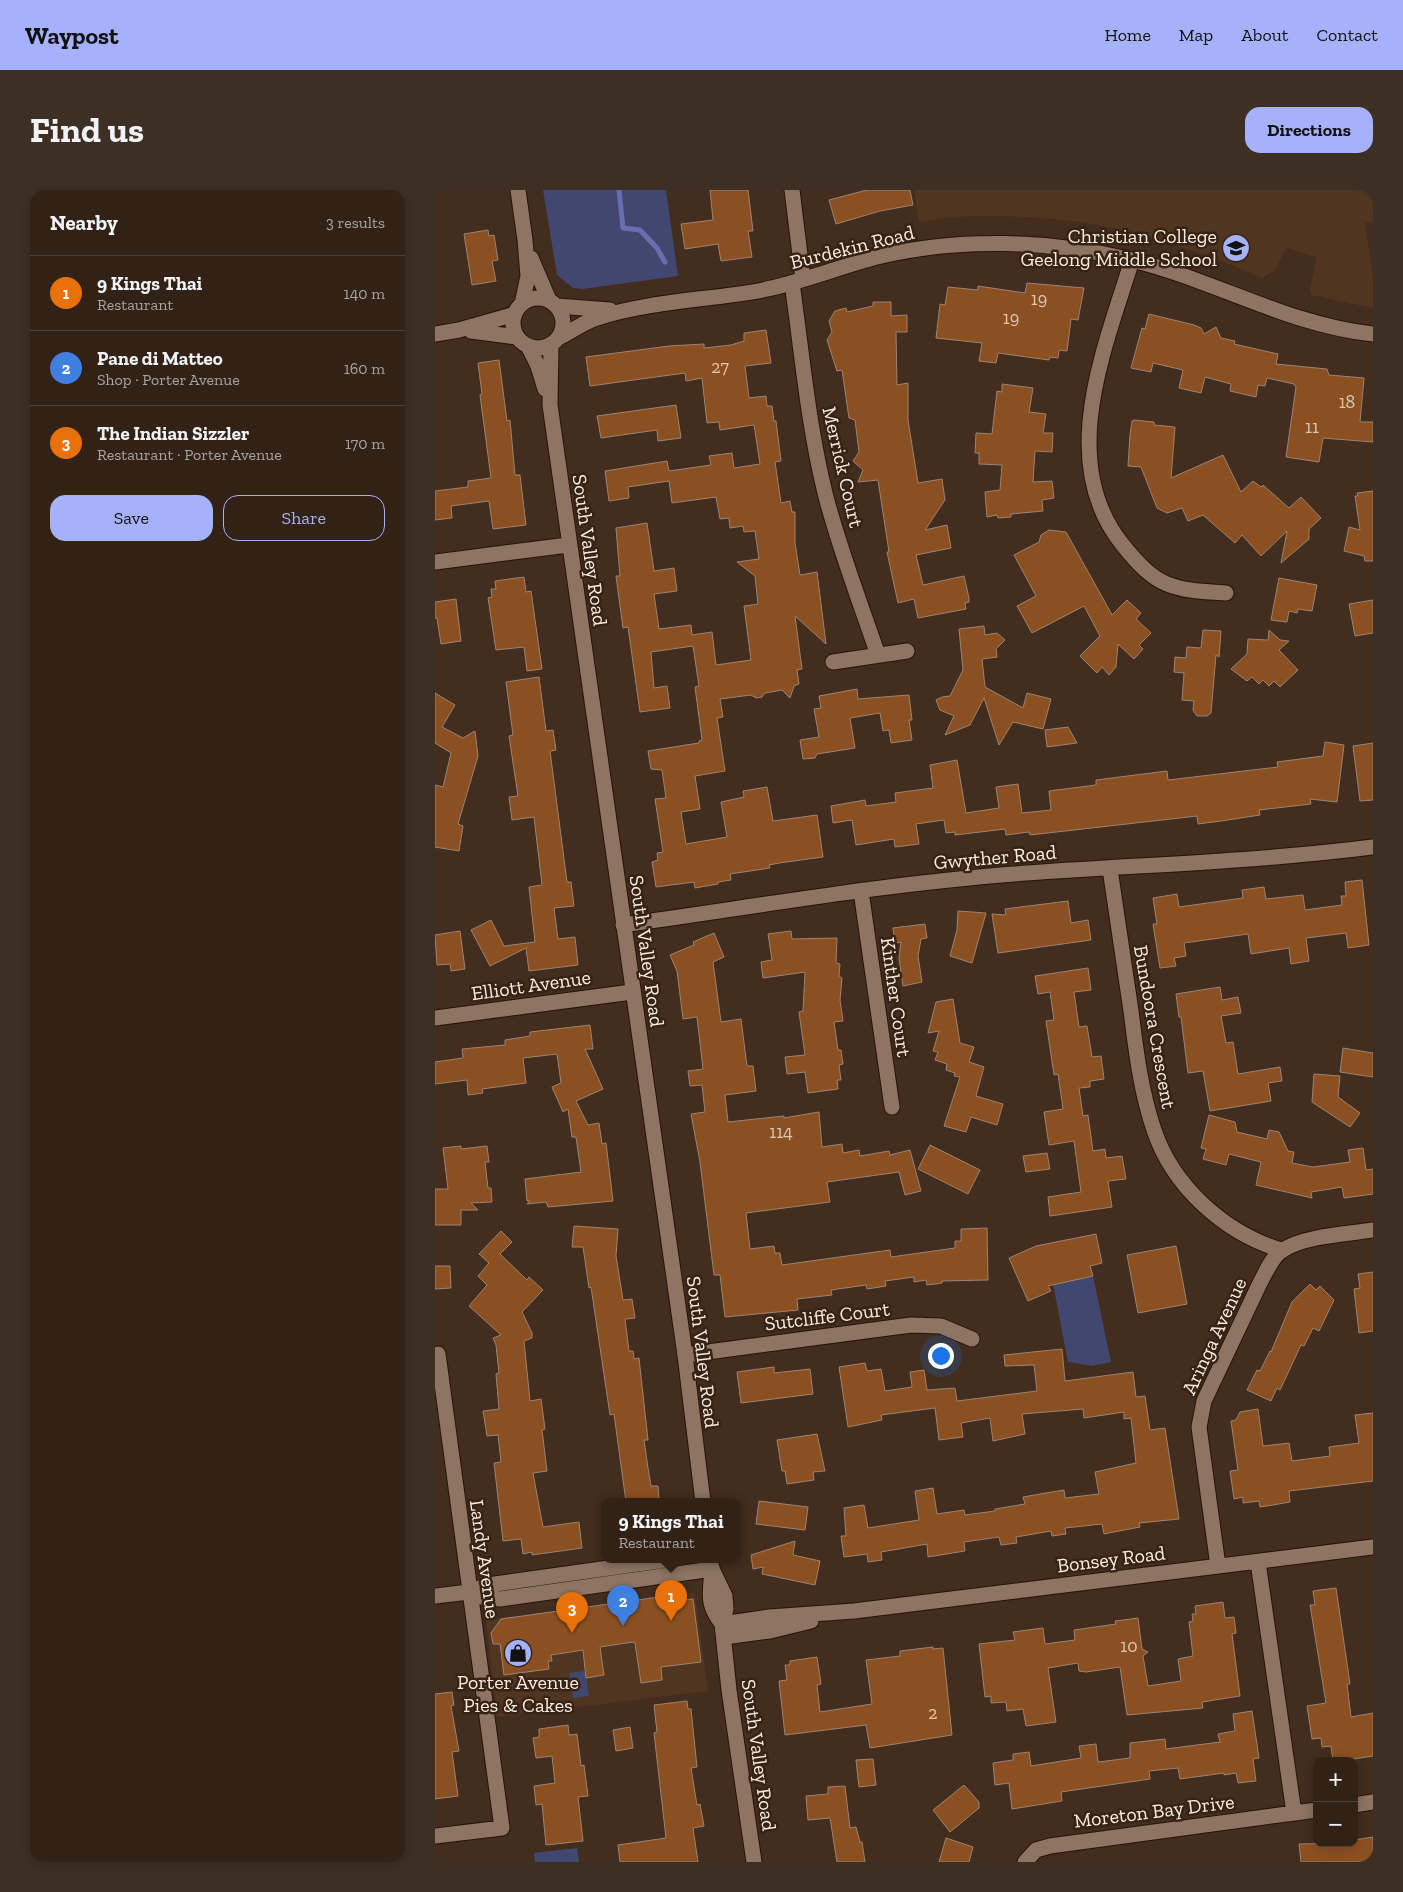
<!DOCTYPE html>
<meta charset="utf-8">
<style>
:root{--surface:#322216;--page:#3d2f23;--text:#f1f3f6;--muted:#a8a4a1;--line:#4d3f35;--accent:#a6b1fc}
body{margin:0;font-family:"Zilla Slab",serif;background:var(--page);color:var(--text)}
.controls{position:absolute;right:15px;bottom:15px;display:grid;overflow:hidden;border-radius:10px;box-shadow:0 2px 12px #0003}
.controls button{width:45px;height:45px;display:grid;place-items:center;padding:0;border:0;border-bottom:1px solid var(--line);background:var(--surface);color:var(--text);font:25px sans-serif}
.you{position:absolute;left:505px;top:1165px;width:18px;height:18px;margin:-12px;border:4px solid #fff;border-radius:50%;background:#1a73e8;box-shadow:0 0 0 8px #1a73e833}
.badge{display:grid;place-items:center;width:32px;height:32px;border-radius:50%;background:var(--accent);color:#fff;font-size:16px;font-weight:700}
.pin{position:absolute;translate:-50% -41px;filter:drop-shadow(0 1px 2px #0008)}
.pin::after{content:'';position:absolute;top:26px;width:18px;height:15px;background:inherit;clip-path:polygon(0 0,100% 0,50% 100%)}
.popup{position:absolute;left:166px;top:1308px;width:140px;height:65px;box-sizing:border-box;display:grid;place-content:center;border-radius:10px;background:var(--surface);filter:drop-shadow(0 1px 4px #0005);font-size:16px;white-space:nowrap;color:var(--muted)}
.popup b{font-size:19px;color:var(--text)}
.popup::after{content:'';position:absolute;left:50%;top:100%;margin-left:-10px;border:10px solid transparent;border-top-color:var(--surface)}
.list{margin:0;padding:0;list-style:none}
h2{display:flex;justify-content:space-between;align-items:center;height:65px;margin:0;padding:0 20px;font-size:21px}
h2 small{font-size:16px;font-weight:400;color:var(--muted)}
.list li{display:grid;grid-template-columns:32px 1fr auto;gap:15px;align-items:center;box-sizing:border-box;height:75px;padding:0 20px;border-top:1px solid var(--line)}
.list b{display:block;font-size:19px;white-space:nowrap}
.list p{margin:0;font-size:16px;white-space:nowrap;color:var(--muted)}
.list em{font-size:16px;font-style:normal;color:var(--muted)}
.actions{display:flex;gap:10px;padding:15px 20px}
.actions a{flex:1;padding:11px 0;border:1px solid var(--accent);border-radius:15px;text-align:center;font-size:18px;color:var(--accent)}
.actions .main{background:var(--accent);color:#111}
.map{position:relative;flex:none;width:938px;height:1672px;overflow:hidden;border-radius:15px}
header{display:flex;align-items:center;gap:30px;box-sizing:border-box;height:70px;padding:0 25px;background:var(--accent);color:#111}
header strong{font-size:24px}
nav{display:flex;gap:28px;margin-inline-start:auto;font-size:18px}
.intro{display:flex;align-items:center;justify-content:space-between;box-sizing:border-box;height:120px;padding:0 30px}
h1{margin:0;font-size:35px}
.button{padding:12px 22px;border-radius:15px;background:var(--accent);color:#111;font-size:18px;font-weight:700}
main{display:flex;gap:30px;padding:0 30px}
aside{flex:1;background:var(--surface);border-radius:15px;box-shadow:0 2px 12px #0003}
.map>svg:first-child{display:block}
.built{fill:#503521}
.green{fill:#424770}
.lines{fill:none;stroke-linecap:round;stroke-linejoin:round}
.stream{stroke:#676faf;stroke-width:5}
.building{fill:#8b5022;stroke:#9d8372}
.street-casing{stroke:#281406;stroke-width:17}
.secondary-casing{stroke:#281406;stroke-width:17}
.street{stroke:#8d7463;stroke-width:15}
.secondary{stroke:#8d7463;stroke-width:15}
.labels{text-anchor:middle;stroke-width:5;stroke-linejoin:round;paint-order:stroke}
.number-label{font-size:18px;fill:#dfc6b3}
.poi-label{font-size:20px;fill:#fbede3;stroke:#372314;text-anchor:end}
.street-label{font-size:20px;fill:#fbede3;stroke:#372314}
</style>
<header>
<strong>Waypost</strong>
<nav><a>Home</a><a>Map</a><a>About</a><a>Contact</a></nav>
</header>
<div class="intro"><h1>Find us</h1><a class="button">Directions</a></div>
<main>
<aside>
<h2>Nearby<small>3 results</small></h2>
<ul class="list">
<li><span class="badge" style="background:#e8710a">1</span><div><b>9 Kings Thai</b><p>Restaurant</p></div><em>140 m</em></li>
<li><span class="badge" style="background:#3f7fe0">2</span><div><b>Pane di Matteo</b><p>Shop · Porter Avenue</p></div><em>160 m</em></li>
<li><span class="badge" style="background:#e8710a">3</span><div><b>The Indian Sizzler</b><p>Restaurant · Porter Avenue</p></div><em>170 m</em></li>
</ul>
<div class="actions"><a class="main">Save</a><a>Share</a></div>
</aside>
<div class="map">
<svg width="938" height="1672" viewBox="0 0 938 1672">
<rect width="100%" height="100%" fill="#422d1e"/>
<path class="built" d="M479 0H938V32L930 33 938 87V118L876 105 875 98 882 67 852 58 839 81 827 88 787 71 711 45 648 32 593 27 552 26 515 27 484 32Z
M260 1403 273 1501 62 1527 51 1430Z"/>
<path class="green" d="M108 0H231L243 86 147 99 138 98 122 85Z
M658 1086 676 1172 657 1176 633 1172 618 1094Z
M150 1481 154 1506 138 1508 134 1483Z
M142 1658 144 1672H100L99 1663Z"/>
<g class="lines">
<path class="stream" d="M184 0 188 38 205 40 222 58 230 72"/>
</g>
<path class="building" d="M275 0H313L318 41H313L317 67 286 71 283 54 250 59 246 34 278 30Z
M432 0H475L478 15 445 21 401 34 394 10Z
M53 40 54 46 59 45 63 70 57 71 61 91 37 95 29 44Z
M592 93 649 98 643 130 636 129 632 161 624 160 623 168 615 167 614 170 563 163 561 173 544 171 547 153 501 148 505 114 510 115 513 97 543 100V96L590 103Z
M438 112H456V126L472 125V142H461L462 195 473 193V230L483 293 507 289 510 310 490 340 512 335 516 358 481 365 488 395 529 386 534 408V412L530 413 531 419 483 428 479 409 463 413 452 362H454L443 290 423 292 428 280 418 271 424 262 420 230 414 228 407 180 402 181 392 150 397 142 394 131 400 121 411 118 412 122 438 116Z
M714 124 759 135 766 138 769 144 781 137 786 148 800 151 799 154 843 164 841 174 892 179 894 185 929 188 925 232H938V252L888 248 884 272 851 267 861 197 859 194 832 188 830 196 823 195 821 207 795 201 796 194 770 187 766 203 744 198 748 180 718 173 716 182 696 178 707 138 710 139Z
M331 140 336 173 310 176 314 208 331 206 332 216H337L339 231H341L346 271 340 272 346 313 355 311 357 322H360V353L365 385 382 382 391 454 360 426 367 479 362 480 364 494 359 496 355 508 347 500 330 503 327 507 321 508 316 505 285 509 288 527 282 528 290 581 260 586 265 619 246 622 251 654 292 647 286 612 309 607 308 601 332 597 338 631 382 625 388 667 344 673 334 675 335 678 295 684 296 690 283 692V694L260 698 259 692 221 697 217 672 223 670 222 663 228 662 220 609 231 608 227 580 216 579 213 561 264 553V551L267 550 260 497 264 496 258 456 216 462 219 498 232 496 235 518 205 522 193 437 188 438 181 386H185L181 338 212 333 219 381 239 378 242 401 219 404 224 439 256 435 257 445 277 442 281 475 316 470 309 416 323 414 320 386 302 372 324 369 320 341 309 342 308 336 295 338 294 328 285 329 281 307 237 313 234 291 193 297 194 308 174 311 170 281 232 271 234 281 276 275 274 266 297 263 299 278 325 274 319 235 285 240 284 232 272 233 267 188 251 191 250 183 155 196 151 167 234 156 269 154V158L296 155 309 151V143Z
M64 170 72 231 75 230 80 285H85L91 335 58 339 54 311 16 316 17 328 0 330V301L33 297V291L56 288 45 205 47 204 43 173Z
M567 194 598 198 594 222 611 224 608 243H618L617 262 600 261 598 292 617 291 619 308 607 310 608 321 576 324V327L563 328 562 325 552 327 550 302 565 300 567 275 544 274V263H540L541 243 557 244 562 201 567 202Z
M241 215 246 248 223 251 222 240 166 248 162 226Z
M699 230 719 232V235L740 237 736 288 788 265 806 302 818 291 826 297 828 295 854 318 866 307 886 328 874 339V349L846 373 852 341 826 366 807 345 800 353 768 325 753 331 747 318 732 323 722 318 706 277 693 276 695 245 697 231Z
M938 301V371H930L929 366 909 361 914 337 925 340 920 306H923L922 303Z
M614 340 631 342 677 425 692 410 706 423 701 429 716 443 704 455 708 459 699 469 683 454 681 477 674 485 667 477 662 483 645 466 665 446 649 416 597 443 582 416 601 406 579 365 604 352 606 345Z
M89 387 91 402 96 401 107 479 92 481 89 457 61 460 53 408 57 407 56 399H61L60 391Z
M844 388 882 395 877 421 863 419 862 423 854 421 852 432 836 430Z
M21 409 26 451 6 454 2 428H0V412Z
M938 410V443L920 446 914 414Z
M549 436 550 445 562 443 570 450 561 459 562 467 547 469 550 497 588 518 592 503 616 509 608 539 578 532 564 555 549 508 535 535 510 545 519 526 505 520 501 510 507 507 515 506 528 480 524 439Z
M768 440 786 441 784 467 781 465 776 523 772 526H762L758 520 759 511 747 510 749 483 739 482 740 467 751 468 752 457 766 458Z
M834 440 845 450 854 451 844 460 863 480 845 497 839 491 834 496 828 490 824 494 817 487 812 491 796 479 812 464 813 449 833 450Z
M104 487 111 541 118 540 121 560 115 561 132 692H136L139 716 119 718 123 749 140 747 143 775 94 781 91 758 55 776 36 740 56 730 69 756 100 752 94 697 107 695 99 627 77 630 74 607 83 606 74 546 78 545 71 492Z
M422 499 423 509 474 505 477 530H474L477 550 456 553 454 540 448 541 445 523 415 528 420 558 382 564 380 568 368 569 365 550 384 547 379 519 386 518 384 506Z
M0 503 20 515 7 537 28 548 40 541 43 566 23 634 28 636 24 661 0 657V595L8 597 16 563 0 553Z
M633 537 642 553 612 557 610 540Z
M890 552 909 555 902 612 875 609 876 614 824 620 825 625 786 631 763 634 762 626 595 645 594 642 571 645 570 639 520 645V642L511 643 509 630 481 634 484 654 460 657 459 649 421 655 417 630 398 633 396 616 430 610 431 616 461 612 460 603 498 598 495 575 522 570 531 623 564 618 561 597 583 594 587 623 616 620 614 601 661 595V590L732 581 733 590 843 577 842 572 888 566Z
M938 553V610L925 611 918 556Z
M927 690 934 755 913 758 911 743 871 748 874 771 856 774 854 758 816 764 813 744 749 753 751 766 739 768 741 776 725 778 718 734H722L718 708 742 704 744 717 808 708 807 700 829 697 831 709 868 705 870 720 907 715 906 706H911L910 692Z
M633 711 636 733 653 730 656 750 563 763 557 724 571 725 570 719Z
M523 721 551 723 537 773 515 766 522 740Z
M490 734 492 748 486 749 483 766 487 792 468 796 464 768 466 752 460 753 458 738Z
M25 741 30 779 16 781 15 774 2 775 0 745Z
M356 741 357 749 402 748 401 773 405 774 404 786 407 788 405 810 408 831 399 832 403 860H406L408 874 404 875 406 890H402L403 899 373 903 370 882 352 884 350 867 370 865 364 822 368 821 370 782 328 788 326 772 337 770 333 744Z
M279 743 289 767 278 772 286 832 306 829 312 876H318L321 901 290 905 293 932 349 926V928L384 922 387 957 407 954 408 963 424 960 425 966 454 961 455 965 475 960 486 1001 470 1005 464 982 392 992 395 1012 311 1023 315 1059 339 1056 340 1063H345L347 1075 455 1060 456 1067 520 1058V1051H526V1039L552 1038 553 1090 507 1091V1093L492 1095 491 1090 479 1092V1087L450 1091 451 1096 432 1099 431 1095 396 1100 397 1105 362 1109 363 1120 290 1127 285 1085H279L265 972 256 924 270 922 267 895 255 896 253 881 268 879 262 827 248 829 242 781 235 765 259 755 258 752Z
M653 778 656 800 639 802 644 837 652 836 657 867 666 866 669 889 655 891V897L644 898 648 926 653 925 658 961 670 959 671 968 687 966 691 989 673 991 677 1017 615 1026 613 1007 646 1002 639 951 614 955 609 922 628 919 623 884 619 885 611 831 619 830 615 802 603 804 600 786Z
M785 797 787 810 803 807 806 823 786 826 791 853 798 852 803 884 845 877 847 891 833 893 836 911 775 921 768 881 753 883 746 827H744L741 804Z
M518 809 525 853 539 857 534 872 549 877 541 906 568 914 562 935 536 927 531 942 509 936 525 887 519 886 520 883 511 880 512 874 500 870 503 862 498 861 504 841 493 843 501 812Z
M155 835 158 859H150L168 899 141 911 153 935 164 933 167 954 171 953 178 1011 113 1017 111 1012 92 1014 95 1011H92L90 989 146 982 141 947H137L133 919 128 922 117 897 126 893 122 864 88 868 91 893 47 899 48 903 33 905 32 890 0 894V872L28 868 27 859 70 855V850L95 846V842Z
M908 858 938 863V887L905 882Z
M879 884 905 886 903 907 925 923 915 937 877 912Z
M774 925 800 932 802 942 832 949 834 940 844 942 853 961 859 962 857 973 878 977 915 972 913 960 928 958 931 980 938 979V1004L909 1008 907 997 876 1002 877 1008 821 995 826 972 794 964 791 975 768 969 771 959 766 958Z
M495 955 545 980 533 1004 483 979Z
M26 956V959L52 956 54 972H50L53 998H56L57 1012 36 1013 43 1020H26V1035H0V999H13L8 958Z
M612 963 615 979 591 982 588 966Z
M139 1036 183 1039 181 1066 188 1110 197 1109 200 1128 190 1129 194 1161H198L199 1169 204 1168 213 1250H209L213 1278 216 1296H223L224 1309 191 1312 179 1224 175 1225 156 1097 154 1098 148 1057H137Z
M66 1041 77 1052 65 1064 92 1090 94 1087 108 1100 87 1122 97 1143V1148L89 1151 95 1211 106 1209 110 1239 107 1240 112 1281 98 1283 108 1337 144 1332 147 1358 97 1365V1362L88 1364 86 1349 68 1351 59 1273 66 1272 63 1245 52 1246 48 1221 64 1219 61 1184 64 1183 61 1155 58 1148 66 1145 34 1116 52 1095 43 1086 54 1073 44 1064Z
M661 1044 667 1073 655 1076 658 1086 613 1096 616 1101 593 1111 574 1068 601 1056Z
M741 1056 752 1114 703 1123 692 1065Z
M0 1076H15L16 1098 0 1099Z
M938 1082V1141L924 1143 919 1099 925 1098 923 1084Z
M875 1094 881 1100 885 1096 899 1110 884 1141 878 1138 869 1156 866 1155 845 1200 842 1198 836 1211 812 1200 822 1180 825 1181 835 1161 836 1162 857 1112Z
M627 1159 630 1191 698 1182 701 1207 710 1206 715 1240 730 1238 744 1329 704 1333 705 1337 669 1344 667 1334 630 1338 631 1344 617 1346 616 1341 581 1347 582 1353 566 1355 564 1347 529 1352 530 1361 493 1367 492 1354 446 1362 447 1370 433 1372 432 1364 409 1367 406 1346H411L409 1318 429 1315 433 1338 484 1330 480 1301 498 1298 502 1324 529 1320 530 1325 560 1321V1319L590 1314 588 1307 611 1303 629 1300 630 1308 664 1304 660 1282 701 1273 696 1228 689 1229V1222L649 1228 648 1219 587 1224 590 1244 558 1251 555 1228 526 1233 528 1247 504 1250 500 1218 446 1225 447 1230 413 1237 404 1177 430 1173 432 1181 446 1179 450 1201 477 1197 475 1182 489 1180 492 1200 520 1198 522 1211 602 1201 599 1175 570 1176 569 1165Z
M339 1177V1183L375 1179 378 1204 306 1213 302 1182Z
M823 1219 828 1256 854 1253 857 1271 895 1266 894 1257 924 1253 920 1225 938 1223V1291L854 1301 855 1312 838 1315 825 1317 824 1311 808 1313V1307L799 1309 795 1281 803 1280 796 1231 801 1230 805 1222Z
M382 1244 390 1281 378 1282 379 1290 352 1294 350 1281H347L342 1250Z
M324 1311 373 1317 370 1340 321 1334Z
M360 1351 358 1365 385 1371 380 1395 327 1384 328 1377 318 1379 316 1365Z
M901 1398 915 1494H912L916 1527 938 1523V1566L906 1571H898L896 1556 887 1557 886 1548 877 1549 872 1516 891 1513 875 1415H880L878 1401Z
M224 1407 225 1413 258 1409 266 1472 226 1477 227 1490 206 1493 200 1453 198 1452 165 1457 169 1485 151 1488 148 1460 116 1465 117 1471H113L114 1479 69 1485 65 1454H58L56 1443 66 1429Z
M788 1412 790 1428 799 1427 801 1443 797 1444 805 1506 767 1512 768 1518 692 1525 685 1477 651 1482 644 1481 643 1473 613 1478 621 1532 591 1536 588 1519 572 1521 571 1512 556 1513V1506L550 1507 544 1454 580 1450 578 1442 608 1438 610 1454 640 1450 639 1440 681 1434 680 1431 703 1428 707 1459 713 1462 708 1466 713 1496 746 1491 743 1469 758 1466 754 1432 758 1431 757 1424H761L760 1416Z
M498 1457V1459L508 1458 517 1545 435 1558 431 1535 350 1545 344 1491 352 1490 350 1475H355V1471L382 1467 386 1494 382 1495 385 1522 437 1514 431 1470 465 1466V1461Z
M17 1502 19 1515 16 1516 24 1561 17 1562 23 1606 0 1609V1504Z
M252 1511 253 1519H256L262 1577 256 1578 262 1615 265 1614 269 1636 258 1638 263 1672H185L183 1655 231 1648 219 1543 222 1542 219 1515Z
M817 1521 824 1568 818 1569 821 1591 803 1593 801 1583 789 1585V1583L745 1589 743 1578 714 1581 715 1589 626 1602 627 1611 577 1619 574 1593 560 1595 558 1573 578 1570V1564L594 1562 596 1576 646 1568 644 1556 661 1554 663 1572 695 1568V1553L730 1549 731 1559 785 1552 783 1544 800 1541 798 1524Z
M133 1535 134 1545 142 1544 146 1576 149 1575 153 1606 143 1607 148 1651 111 1655 107 1614 101 1615 99 1596 120 1593 117 1566 101 1568 98 1548 104 1547V1539Z
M195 1537 198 1558 181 1561 178 1540Z
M438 1569 441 1595 424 1597 421 1570Z
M529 1595 544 1612V1618L515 1642 498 1620Z
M410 1596 415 1638 421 1637 425 1652H427L430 1672H402L395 1628 373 1630 371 1606 393 1604V1597Z
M938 1647V1672H866L864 1654 919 1653V1650Z
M511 1648 538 1657 534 1672H504Z"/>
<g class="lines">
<g class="street-casing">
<path id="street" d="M357 0 368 89
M697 70C670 158 621 271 687 354 722 398 737 400 791 403
M357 93C367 163 373 234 390 303 404 358 425 412 443 465
M0 372 133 355
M398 472 472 461
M675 679C682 727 689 774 696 821 701 861 706 902 719 940 738 997 790 1043 846 1060
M426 701 457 917
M188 735C318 717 448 694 579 684 699 675 819 672 938 657
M0 828 197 802
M0 1165 3 1164 67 1638 0 1646
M250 1165 476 1135 506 1136 537 1149
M783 1376 764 1237 769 1211 824 1095C830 1084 837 1066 848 1060 869 1046 912 1044 938 1040
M34 1402 47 1407 65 1409 277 1379
M0 1406 34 1402 53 1395 231 1370
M287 1434 334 1427 419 1421 938 1357
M289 1447 335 1441 376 1431
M919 1615 938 1612
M859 1623 882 1620
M590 1672 601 1660 615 1656 859 1623 823 1372"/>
</g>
<g class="secondary-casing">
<path id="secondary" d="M83 0 90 50 93 86 87 114
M96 68 114 110
M78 133a25 25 0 1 1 50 0a25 25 0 1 1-50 0Z
M122 116 175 120
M36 141 82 147
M0 144 24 140 80 124
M125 147C137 141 149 132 162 128 215 111 274 110 328 100 367 92 404 77 442 67 524 47 615 50 697 70 779 90 853 135 938 144
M116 155 115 215 250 1165 268 1312
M93 156 103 176 110 199
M277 1377C276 1403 270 1412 287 1434
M277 1379 290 1406 291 1419 287 1434 294 1500 319 1672"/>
</g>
<use href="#street" class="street"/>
<use href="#secondary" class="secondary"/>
</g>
<defs>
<g id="school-disc" transform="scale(1.4375)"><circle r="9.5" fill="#a6b1fc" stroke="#372314"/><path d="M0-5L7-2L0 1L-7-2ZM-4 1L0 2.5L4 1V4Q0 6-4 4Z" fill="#111"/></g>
<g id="shop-disc" transform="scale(1.4375)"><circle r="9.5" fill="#a6b1fc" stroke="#372314"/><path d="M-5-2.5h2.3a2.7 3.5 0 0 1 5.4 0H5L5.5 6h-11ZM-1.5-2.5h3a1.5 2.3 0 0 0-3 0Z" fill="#111"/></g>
</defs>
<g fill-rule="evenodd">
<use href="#school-disc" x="801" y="58"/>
<use href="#shop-disc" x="83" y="1463"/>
</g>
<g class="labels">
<g class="number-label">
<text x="604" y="115">19</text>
<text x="576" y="134">19</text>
<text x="285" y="183">27</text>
<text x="912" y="218">18</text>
<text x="877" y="243">11</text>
<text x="346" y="948">114</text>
<text x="694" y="1462">10</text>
<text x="498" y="1529">2</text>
</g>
<g class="poi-label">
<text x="782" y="53">Christian College<tspan x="782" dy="23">Geelong Middle School</tspan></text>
<text x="83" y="1499" text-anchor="middle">Porter Avenue<tspan x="83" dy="23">Pies &amp; Cakes</tspan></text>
</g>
<g class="street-label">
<text transform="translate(417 57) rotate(-14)" y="7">Burdekin Road</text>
<text transform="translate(408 277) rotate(77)" y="7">Merrick Court</text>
<text transform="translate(155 360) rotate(82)" y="7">South Valley Road</text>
<text transform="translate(560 667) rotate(-5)" y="7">Gwyther Road</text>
<text transform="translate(212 761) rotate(82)" y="7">South Valley Road</text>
<text transform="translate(96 795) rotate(-8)" y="7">Elliott Avenue</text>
<text transform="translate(461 807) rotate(82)" y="7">Kinther Court</text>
<text transform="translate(720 837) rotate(80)" y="7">Bundoora Crescent</text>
<text transform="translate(392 1126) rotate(-7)" y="7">Sutcliffe Court</text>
<text transform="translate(779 1146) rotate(-65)" y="7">Aringa Avenue</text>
<text transform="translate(268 1162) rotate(83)" y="7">South Valley Road</text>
<text transform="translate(50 1369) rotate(82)" y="7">Landy Avenue</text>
<text transform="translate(676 1369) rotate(-7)" y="7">Bonsey Road</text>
<text transform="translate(324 1565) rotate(82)" y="7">South Valley Road</text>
<text transform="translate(719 1621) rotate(-7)" y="7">Moreton Bay Drive</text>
</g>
</g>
</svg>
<div class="controls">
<button>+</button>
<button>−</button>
</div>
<div class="you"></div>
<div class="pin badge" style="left:236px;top:1431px;background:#e8710a">1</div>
<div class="popup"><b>9 Kings Thai</b>Restaurant</div>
<div class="pin badge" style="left:188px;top:1436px;background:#3f7fe0">2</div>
<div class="pin badge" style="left:137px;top:1443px;background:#e8710a">3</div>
</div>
</main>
